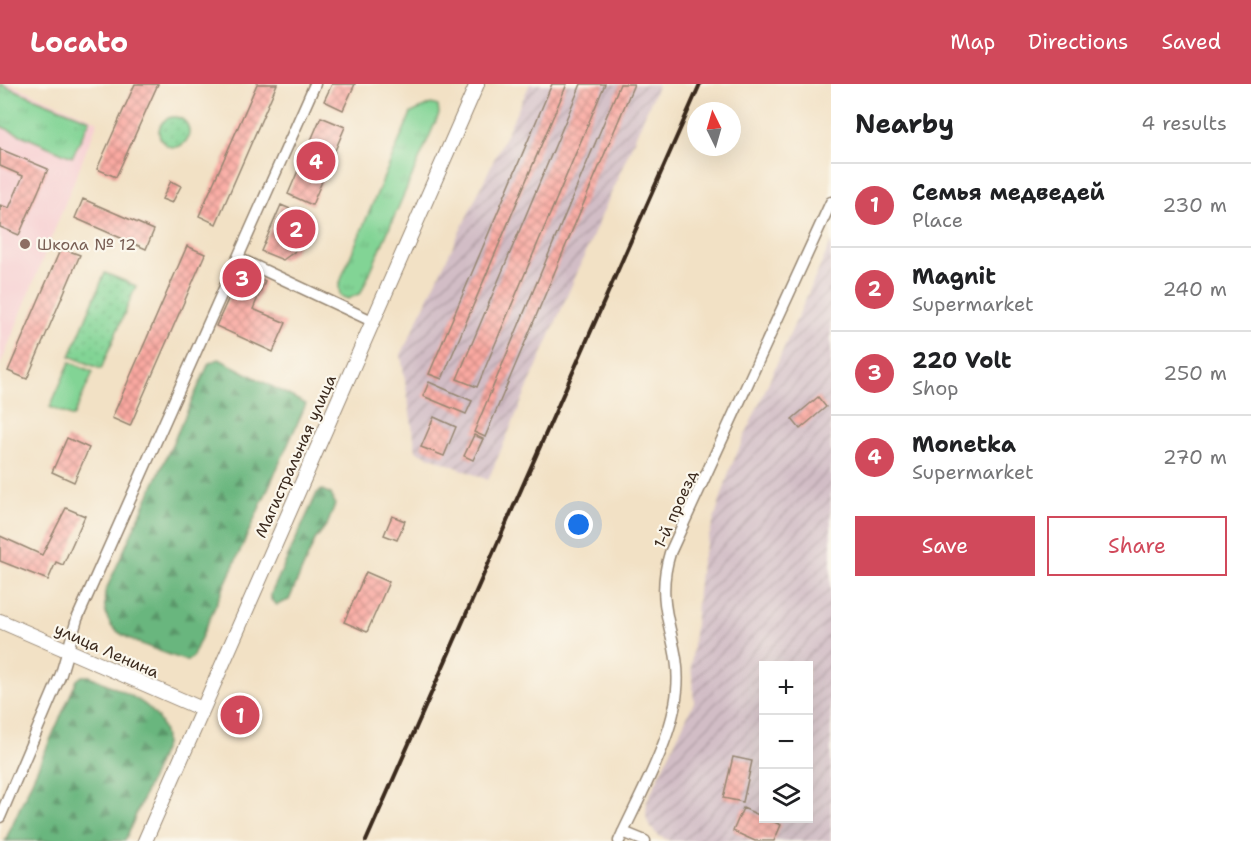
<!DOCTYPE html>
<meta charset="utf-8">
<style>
:root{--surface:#fff;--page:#f2f2f2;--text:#202124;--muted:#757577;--line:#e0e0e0;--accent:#d1495b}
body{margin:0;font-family:"Shantell Sans",sans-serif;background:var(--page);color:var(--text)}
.controls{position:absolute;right:18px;bottom:18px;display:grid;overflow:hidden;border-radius:0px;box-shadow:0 6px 24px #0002}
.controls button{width:54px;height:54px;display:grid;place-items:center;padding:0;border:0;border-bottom:2px solid var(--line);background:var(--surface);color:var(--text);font:30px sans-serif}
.compass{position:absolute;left:687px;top:18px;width:54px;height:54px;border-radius:50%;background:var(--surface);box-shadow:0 6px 24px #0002;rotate:355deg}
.you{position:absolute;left:579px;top:441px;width:21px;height:21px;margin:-15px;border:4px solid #fff;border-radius:50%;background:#1a73e8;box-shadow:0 0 0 9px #1a73e833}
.badge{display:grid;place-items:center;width:39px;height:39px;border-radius:50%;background:var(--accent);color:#fff;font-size:20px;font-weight:700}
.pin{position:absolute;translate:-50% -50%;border:3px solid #fff;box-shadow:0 2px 6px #0006}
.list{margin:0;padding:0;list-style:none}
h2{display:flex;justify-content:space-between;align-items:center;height:78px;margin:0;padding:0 24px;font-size:26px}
h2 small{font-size:20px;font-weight:400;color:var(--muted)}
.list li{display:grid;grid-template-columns:39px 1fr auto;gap:18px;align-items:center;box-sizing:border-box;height:84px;padding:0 24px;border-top:2px solid var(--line)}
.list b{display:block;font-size:22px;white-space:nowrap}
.list p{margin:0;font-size:20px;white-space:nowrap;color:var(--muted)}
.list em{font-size:20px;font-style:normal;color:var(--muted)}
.actions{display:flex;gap:12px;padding:18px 24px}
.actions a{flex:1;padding:14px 0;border:2px solid var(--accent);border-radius:0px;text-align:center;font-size:21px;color:var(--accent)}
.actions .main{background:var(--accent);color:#fff}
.icon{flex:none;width:33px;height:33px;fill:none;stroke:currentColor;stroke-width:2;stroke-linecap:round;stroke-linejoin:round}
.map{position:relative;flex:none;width:831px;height:757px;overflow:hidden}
header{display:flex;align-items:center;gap:36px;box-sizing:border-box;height:84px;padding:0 30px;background:var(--accent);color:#fff}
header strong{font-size:28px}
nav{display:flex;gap:33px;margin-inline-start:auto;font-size:21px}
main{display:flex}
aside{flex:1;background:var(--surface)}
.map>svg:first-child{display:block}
.built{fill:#f7cfd2}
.industrial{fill:url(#industrial-furrows);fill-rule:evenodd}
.grass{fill:url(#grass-tufts);stroke:#5e7f5a;stroke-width:1.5}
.forest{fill:url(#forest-firs);stroke:#52704e;stroke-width:1.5}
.park{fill:url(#park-dots);stroke:#5e7f5a;stroke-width:1.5}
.garden{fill:#82d495;stroke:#5e7f5a;stroke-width:1.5}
.building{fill:url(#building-cross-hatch)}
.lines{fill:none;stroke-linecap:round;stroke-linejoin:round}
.minor-casing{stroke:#968672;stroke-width:13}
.major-casing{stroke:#968672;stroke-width:16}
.minor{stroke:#fff;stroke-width:10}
.major{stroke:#fff;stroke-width:14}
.rail{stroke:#3b2a1e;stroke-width:4}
.education-dot{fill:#8d6e63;stroke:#fbf7ec;stroke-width:2}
.labels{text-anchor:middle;stroke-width:4.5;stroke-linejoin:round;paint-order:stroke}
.education-label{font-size:16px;fill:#785e54;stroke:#fbf7ec;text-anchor:start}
.street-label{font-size:16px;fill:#3b2a1e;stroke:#fbf7ec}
</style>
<header>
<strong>Locato</strong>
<nav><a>Map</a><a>Directions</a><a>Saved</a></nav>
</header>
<main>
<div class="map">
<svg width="831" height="757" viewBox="0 0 831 757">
<defs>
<pattern id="industrial-furrows" width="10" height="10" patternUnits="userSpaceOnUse" patternTransform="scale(1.5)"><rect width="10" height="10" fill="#d2bdc6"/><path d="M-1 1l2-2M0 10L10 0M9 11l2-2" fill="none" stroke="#ac9aa0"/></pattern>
<pattern id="grass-tufts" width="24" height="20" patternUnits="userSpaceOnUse" patternTransform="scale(1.5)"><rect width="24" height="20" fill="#82d495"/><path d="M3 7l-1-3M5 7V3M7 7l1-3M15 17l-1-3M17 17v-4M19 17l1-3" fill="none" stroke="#71b680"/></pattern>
<pattern id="forest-firs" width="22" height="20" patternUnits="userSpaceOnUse" patternTransform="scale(1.5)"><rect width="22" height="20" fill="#69b67e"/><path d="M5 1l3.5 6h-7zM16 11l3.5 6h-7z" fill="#589467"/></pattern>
<pattern id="park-dots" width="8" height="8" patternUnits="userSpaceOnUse" patternTransform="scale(1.5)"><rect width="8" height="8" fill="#82d495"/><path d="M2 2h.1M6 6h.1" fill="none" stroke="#71b680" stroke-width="1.8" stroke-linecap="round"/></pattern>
<pattern id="building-cross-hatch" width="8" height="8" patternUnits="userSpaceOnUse" patternTransform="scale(1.5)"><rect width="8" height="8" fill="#faa9a1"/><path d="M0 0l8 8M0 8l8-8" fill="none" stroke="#cc8a83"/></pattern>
</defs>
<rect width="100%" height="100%" fill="#fbf7ec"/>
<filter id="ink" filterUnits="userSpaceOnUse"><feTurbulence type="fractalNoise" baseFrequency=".0167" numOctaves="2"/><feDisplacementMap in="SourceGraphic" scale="12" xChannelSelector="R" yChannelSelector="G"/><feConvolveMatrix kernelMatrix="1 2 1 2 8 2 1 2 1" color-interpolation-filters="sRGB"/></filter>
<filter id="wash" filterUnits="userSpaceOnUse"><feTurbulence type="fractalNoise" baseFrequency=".008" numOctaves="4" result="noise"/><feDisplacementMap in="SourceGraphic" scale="24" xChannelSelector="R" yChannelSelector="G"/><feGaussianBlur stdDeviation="1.35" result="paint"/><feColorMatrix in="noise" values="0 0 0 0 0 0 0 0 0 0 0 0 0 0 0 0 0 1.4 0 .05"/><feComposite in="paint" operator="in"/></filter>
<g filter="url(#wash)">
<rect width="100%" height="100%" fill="#f2e1c5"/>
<path class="built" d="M0 0H10L98 37 0 282Z"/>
<path class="industrial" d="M530 0H658L488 396 416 367 401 271Z
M831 158V757H670L659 752 649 742 646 732 647 717 694 618 691 581 701 478 730 385ZM764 582H808V734H764Z"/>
<path class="grass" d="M0 0 90 36 72 73 0 42Z
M431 20 438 22 439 30 361 209 348 215 340 212 339 202 343 190 411 29Z"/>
<path class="forest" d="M219 275 306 320 192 574 186 577C169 570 119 555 110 540 105 531 104 518 105 508L209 279Z
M322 406 331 410 335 420 328 439 315 456 289 516 277 521 271 516V510L317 409Z
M82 592H90C121 608 167 620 165 661L125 757H5L77 596Z"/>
<path class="park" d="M159 48a15 15 0 1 1 30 0a15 15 0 1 1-30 0Z
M105 189 136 202 101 285 70 272Z"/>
<path class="garden" d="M70 278 93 288 73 333 50 323Z"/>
<g id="blocks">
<path class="building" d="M135 0H158L116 93 97 85Z
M257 0H277L216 140 199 132Z
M332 0H355L343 26 324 17Z
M552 0H567L442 295 429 290Z
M581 0H605L477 303 457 295Z
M620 0H634L485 353 474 348Z
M321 33 345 43 312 121 288 110Z
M0 65 48 85 19 151 0 143V121L9 124 23 92 0 82Z
M171 97 181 102 172 119 162 115Z
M83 115 154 146 146 165 75 134Z
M281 121 302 130 307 142 294 168 283 176 261 167Z
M187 162 205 170 130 342 112 334Z
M61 164 80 171 27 295 8 287Z
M241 187 265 197 253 225 286 239 273 268 216 242Z
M429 298 472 317 466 330 423 312Z
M818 313 826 323 800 345 792 335Z
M434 333 456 343 444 372 421 363Z
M474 351 483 355 473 376 464 372Z
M67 354 89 364 74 398 52 388Z
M66 424 85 432 63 481 56 478 48 496 0 477V452L42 471Z
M392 432 405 437 397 456 384 451Z
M366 488 389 498 367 548 344 538Z
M733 673 752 677 743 718 723 714Z
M743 724 781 741 774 757H755L733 747Z"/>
</g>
</g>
<g filter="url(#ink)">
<use href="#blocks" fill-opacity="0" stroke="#968672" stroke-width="1.5"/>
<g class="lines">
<g class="minor-casing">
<path id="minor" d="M238 174 372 237
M0 733 61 590 77 535 315 0
M623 748 645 757
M619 757C639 713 673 654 677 606 682 555 652 527 670 469L831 118"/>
</g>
<g class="major-casing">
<path id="major" d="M0 537 202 625
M145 757 477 0"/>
</g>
<use href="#minor" class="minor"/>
<use href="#major" class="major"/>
<path class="rail" d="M366 757 700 0"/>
</g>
</g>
<circle class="education-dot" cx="25" cy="160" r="6"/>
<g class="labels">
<g class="education-label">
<text x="37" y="166">Школа № 12</text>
</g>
<g class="street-label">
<text transform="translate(295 372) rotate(-66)" y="6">Магистральная улица</text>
<text transform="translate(675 425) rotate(-66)" y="6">1-й проезд</text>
<text transform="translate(107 566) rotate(24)" y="6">улица Ленина</text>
</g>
</g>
</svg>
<div class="controls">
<button>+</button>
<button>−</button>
<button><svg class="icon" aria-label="layers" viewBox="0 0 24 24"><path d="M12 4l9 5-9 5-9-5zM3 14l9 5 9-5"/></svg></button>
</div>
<svg class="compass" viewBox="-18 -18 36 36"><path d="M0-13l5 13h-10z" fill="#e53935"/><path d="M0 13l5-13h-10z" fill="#757577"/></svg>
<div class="you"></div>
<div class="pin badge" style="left:240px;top:631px">1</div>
<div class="pin badge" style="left:296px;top:145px">2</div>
<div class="pin badge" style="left:242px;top:194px">3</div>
<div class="pin badge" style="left:316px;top:77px">4</div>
</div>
<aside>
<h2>Nearby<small>4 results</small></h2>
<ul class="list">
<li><span class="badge">1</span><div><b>Семья медведей</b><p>Place</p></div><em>230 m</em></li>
<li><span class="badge">2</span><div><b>Magnit</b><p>Supermarket</p></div><em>240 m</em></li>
<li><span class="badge">3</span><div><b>220 Volt</b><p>Shop</p></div><em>250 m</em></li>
<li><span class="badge">4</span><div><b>Monetka</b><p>Supermarket</p></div><em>270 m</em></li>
</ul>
<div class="actions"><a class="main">Save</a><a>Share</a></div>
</aside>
</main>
